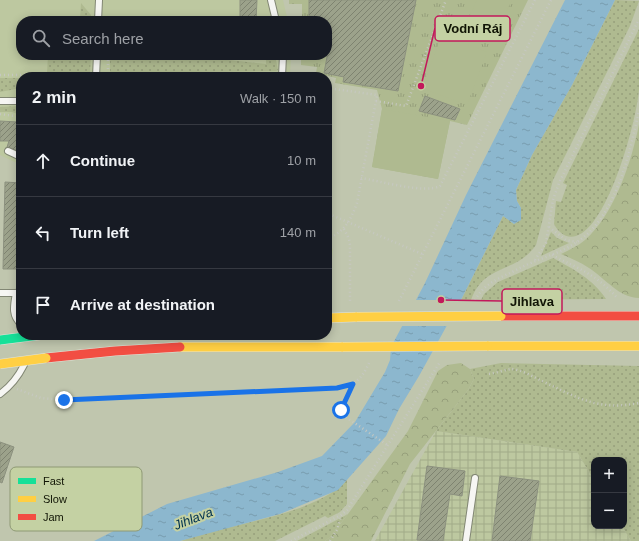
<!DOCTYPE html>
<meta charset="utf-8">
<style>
:root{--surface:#171b24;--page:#242831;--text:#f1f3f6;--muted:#9ea1a6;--line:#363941}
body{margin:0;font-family:Helvetica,sans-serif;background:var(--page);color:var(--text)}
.controls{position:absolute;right:12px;bottom:12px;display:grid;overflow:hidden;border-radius:8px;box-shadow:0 2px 10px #0003}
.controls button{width:36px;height:36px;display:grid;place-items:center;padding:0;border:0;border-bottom:1px solid var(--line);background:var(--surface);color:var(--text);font:20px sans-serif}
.stop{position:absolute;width:12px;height:12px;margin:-9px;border:3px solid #1a73e8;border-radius:50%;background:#fff}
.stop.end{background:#1a73e8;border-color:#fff;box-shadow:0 1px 4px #0008}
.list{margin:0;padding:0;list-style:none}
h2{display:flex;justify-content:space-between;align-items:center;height:52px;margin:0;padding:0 16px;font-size:17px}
h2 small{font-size:13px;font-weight:400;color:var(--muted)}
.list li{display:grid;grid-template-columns:26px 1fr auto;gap:12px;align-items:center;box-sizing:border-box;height:72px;padding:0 16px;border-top:1px solid var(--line)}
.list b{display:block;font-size:15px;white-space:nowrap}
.list em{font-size:13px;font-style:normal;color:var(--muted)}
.icon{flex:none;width:22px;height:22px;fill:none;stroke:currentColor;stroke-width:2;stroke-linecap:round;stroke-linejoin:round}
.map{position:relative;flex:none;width:639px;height:541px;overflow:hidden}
.search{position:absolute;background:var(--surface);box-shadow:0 2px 10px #0003;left:16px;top:16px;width:316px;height:44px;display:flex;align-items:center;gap:10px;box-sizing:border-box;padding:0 14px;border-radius:16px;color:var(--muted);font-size:15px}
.panel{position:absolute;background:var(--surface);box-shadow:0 2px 10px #0003;left:16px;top:72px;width:316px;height:268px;border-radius:16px}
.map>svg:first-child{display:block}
.built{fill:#bdc8a0}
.industrial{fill:url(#industrial-grid)}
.grass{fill:url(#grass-dots)}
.forest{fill:url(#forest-crowns)}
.park{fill:url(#park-tufts)}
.pitch{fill:#afba90}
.water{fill:url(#water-ripples)}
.pier{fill:#c0c6ae}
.building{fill:url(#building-hatch);stroke:#8c917f}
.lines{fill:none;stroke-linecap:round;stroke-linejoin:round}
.lane-casing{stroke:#828774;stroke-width:8}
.slow-casing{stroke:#e3e5db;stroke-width:10}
.jam-casing{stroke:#e3e5db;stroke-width:10}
.path{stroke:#c6c8c1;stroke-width:2.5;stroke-dasharray:1 3;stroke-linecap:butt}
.lane{stroke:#f6f6f3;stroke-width:6}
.slow{stroke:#ffcf43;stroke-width:9}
.jam{stroke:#f24e42;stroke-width:9}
.fast-bridge-casing{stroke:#e3e5db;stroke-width:10;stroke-linecap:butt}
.slow-bridge-casing{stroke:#e3e5db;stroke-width:10;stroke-linecap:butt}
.fast-bridge{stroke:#16e098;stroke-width:9}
.slow-bridge{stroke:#ffcf43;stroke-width:9}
.route{stroke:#1a73e8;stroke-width:5}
.labels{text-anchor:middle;stroke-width:4;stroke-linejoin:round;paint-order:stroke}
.water-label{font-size:13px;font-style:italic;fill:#00324f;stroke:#c4d1a3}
.key{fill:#c4d1a3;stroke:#8e9974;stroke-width:1}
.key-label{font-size:11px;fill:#111505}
.leader{fill:none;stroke:#c2185b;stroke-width:1.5}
.callout-dot{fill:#c2185b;stroke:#c4d1a3;stroke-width:1.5}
.callout{fill:#c4d1a3;stroke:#c2185b;stroke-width:1.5}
.callout-label{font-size:13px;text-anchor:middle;font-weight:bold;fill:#111505}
</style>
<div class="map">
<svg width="639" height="541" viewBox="0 0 639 541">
<defs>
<pattern id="industrial-grid" width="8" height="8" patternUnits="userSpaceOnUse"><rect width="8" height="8" fill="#bdc8a0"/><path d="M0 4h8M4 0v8" fill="none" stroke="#a1ab88"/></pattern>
<pattern id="grass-dots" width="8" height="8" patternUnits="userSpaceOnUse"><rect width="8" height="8" fill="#afba90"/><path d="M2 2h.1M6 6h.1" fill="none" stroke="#969f7b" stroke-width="1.8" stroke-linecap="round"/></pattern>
<pattern id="forest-crowns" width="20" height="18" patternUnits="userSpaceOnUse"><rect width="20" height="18" fill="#afba90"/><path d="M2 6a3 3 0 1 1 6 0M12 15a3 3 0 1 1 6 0" fill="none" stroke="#969f7b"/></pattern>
<pattern id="park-tufts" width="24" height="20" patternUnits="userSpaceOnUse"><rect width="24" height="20" fill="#afba90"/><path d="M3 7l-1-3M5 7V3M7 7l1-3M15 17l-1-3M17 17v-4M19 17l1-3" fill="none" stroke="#969f7b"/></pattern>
<pattern id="water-ripples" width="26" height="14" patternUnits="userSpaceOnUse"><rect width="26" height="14" fill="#8cb7ce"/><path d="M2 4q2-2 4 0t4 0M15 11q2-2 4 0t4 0" fill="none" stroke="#789caf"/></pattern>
<pattern id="building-hatch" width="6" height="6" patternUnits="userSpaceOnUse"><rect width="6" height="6" fill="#9ca28b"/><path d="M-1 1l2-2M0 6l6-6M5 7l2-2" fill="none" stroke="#7e8370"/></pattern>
</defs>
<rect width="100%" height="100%" fill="#c0c6ae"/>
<path class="built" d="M0 0H283L288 21H21V55H291L290 77H21V165L0 155Z
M327 237 333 250 327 292Z"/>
<path class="industrial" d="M436 431 577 452 594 480V526H622L631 541H375Z"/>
<path class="grass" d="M615 0 639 1 630 26 553 180 536 245C516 274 484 263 471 300H461L503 216 514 224 521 208 517 201 516 190 532 155 572 85Z
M81 3 91 15V21H78L80 18Z
M639 29C639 49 639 69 639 89 637 120 608 227 576 236 566 239 558 232 554 224L556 201 561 202 567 185 563 183Z
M48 55H91L90 73H47Z
M110 55H112L113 59 229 60 266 64V57L268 55H275L278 70 276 71 110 73Z
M0 78H21V88L0 92Z
M21 106V115L12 112H0V107Z
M551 232 557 238 569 243 541 256Z
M553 258C573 269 593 279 606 299L481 300 484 294 498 282Z
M501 363 639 366V541H631L622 526H624V460H594V480L577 452 436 431 468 390 474 379 470 369Z
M347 480V504L340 512 328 518 325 516 275 541H181C228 523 312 517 347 480Z
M348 514 330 537 325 541H297Z"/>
<path class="forest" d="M639 124V298C619 298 605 278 589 268 580 262 570 258 561 254 569 250 578 246 585 240 614 215 632 161 639 124Z
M461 363 470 369 474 379 468 390 410 464 371 541H325L330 537 348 514 408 431 438 371 447 365Z"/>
<path class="park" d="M289 0H528L467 125 450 121 438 179 372 167 382 109 377 90 335 83 336 78 316 73 317 67 301 65V55H327V21H302V4H289Z"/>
<path class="pitch" d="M477 0H512L494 37 466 23Z
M442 35 487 52 467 105 422 88Z
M382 109 450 121 438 179 372 167Z"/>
<path class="water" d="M565 0H615L572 85 532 155 516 190 517 201 521 208V220L514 224 503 216 461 300 419 376 399 409 386 436 338 490 280 514 180 541H94L167 504 278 472 322 456 355 422 385 372 390 360 391 347 425 283 466 195Z"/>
<path class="pier" d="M414 300H464L450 326H400Z"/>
<path class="building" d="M240 0H257L256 21H240Z
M309 0H416L398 91 343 82 344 77 324 73 327 57V21H309Z
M425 96 460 109 455 120 419 111Z
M21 113V152L7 147 9 141H0V121L17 122Z
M5 182 21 183V269H3Z
M0 442 14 447 2 483 0 482Z
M427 466 465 471 462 496 450 494 443 541 417 540Z
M500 476 539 481 530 541H492Z"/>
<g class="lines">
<g class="lane-casing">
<path id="lane" d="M271 0 276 21
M98 21 99 0
M96 77 97 55
M282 77 283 55
M0 101H21
M8 151 21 157
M0 293H16L21 291
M16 293C14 305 11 315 21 324
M0 394C11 386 18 377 24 365
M466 541 475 478"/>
</g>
<g class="slow-casing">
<path id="slow" d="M327 318 357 317
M487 346H639
M180 347H343"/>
</g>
<g class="jam-casing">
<path id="jam" d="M501 316H639
M46 358 115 351 180 347"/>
</g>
<path class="path" d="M0 75H87
M104 75 273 74
M108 77V59
M327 88 377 95 357 203C351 220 344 232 327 239
M376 101 406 106 446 0
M0 114 21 117
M361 178C380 181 425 194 440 186L535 0
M329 214 422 254
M549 227 566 240 577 242
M344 229 349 239 350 245V301
M552 255C579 269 598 275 618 299
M535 260 546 243 553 200 559 183 639 19
M475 300C485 282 501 278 518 269 537 259 559 254 577 242 616 217 630 152 639 110
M399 301 551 0
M489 374C496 373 504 370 511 369 520 369 534 377 542 381 578 398 598 411 639 403
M353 385C347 395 339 404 344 416L389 446
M17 389 41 398 63 400 337 388C356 384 361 380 369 363
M291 541 341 515 347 510 440 362
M330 541 337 530 341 516"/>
<use href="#lane" class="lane"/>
<use href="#slow" class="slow"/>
<use href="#jam" class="jam"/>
<g class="fast-bridge-casing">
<path id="fast-bridge" d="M0 340 40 335"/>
</g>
<g class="slow-bridge-casing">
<path id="slow-bridge" d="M357 317 501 316
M343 347 487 346
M0 364 46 358"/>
</g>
<use href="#fast-bridge" class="fast-bridge"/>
<use href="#slow-bridge" class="slow-bridge"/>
</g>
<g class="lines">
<path class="route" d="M64 400 337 388 353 384 341 410"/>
</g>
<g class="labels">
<g class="water-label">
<text transform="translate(193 518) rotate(-21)" y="5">Jihlava</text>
</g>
</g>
<rect x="10" y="467" width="132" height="64" rx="6" class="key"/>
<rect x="18" y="478" width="18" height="6" fill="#16e098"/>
<rect x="18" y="496" width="18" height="6" fill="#ffcf43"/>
<rect x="18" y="514" width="18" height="6" fill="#f24e42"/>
<g class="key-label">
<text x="43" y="485">Fast</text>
<text x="43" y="503">Slow</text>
<text x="43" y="521">Jam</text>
</g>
<path class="leader" d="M421 86L435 28M441 300L502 301"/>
<g class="callout-dot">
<circle cx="421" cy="86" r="4"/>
<circle cx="441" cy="300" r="4"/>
</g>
<g class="callout">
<rect x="435" y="16" width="75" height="25" rx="4"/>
<rect x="502" y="289" width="60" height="25" rx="4"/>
</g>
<g class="callout-label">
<text x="473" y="33">Vodní Ráj</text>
<text x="532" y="306">Jihlava</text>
</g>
</svg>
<div class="controls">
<button>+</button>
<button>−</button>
</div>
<div class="stop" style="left:341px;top:410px"></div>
<div class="stop end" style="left:64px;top:400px"></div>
<div class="search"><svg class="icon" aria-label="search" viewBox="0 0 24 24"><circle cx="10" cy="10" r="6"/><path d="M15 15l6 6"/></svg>Search here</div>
<section class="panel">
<h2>2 min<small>Walk · 150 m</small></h2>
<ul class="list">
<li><svg class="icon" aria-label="ahead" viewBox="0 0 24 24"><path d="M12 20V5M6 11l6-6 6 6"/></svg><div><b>Continue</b></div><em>10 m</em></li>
<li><svg class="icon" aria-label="left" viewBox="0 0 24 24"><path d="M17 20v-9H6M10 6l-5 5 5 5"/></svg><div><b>Turn left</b></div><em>140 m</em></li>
<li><svg class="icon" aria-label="arrive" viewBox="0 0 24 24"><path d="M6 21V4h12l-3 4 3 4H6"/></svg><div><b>Arrive at destination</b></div></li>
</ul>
</section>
</div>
